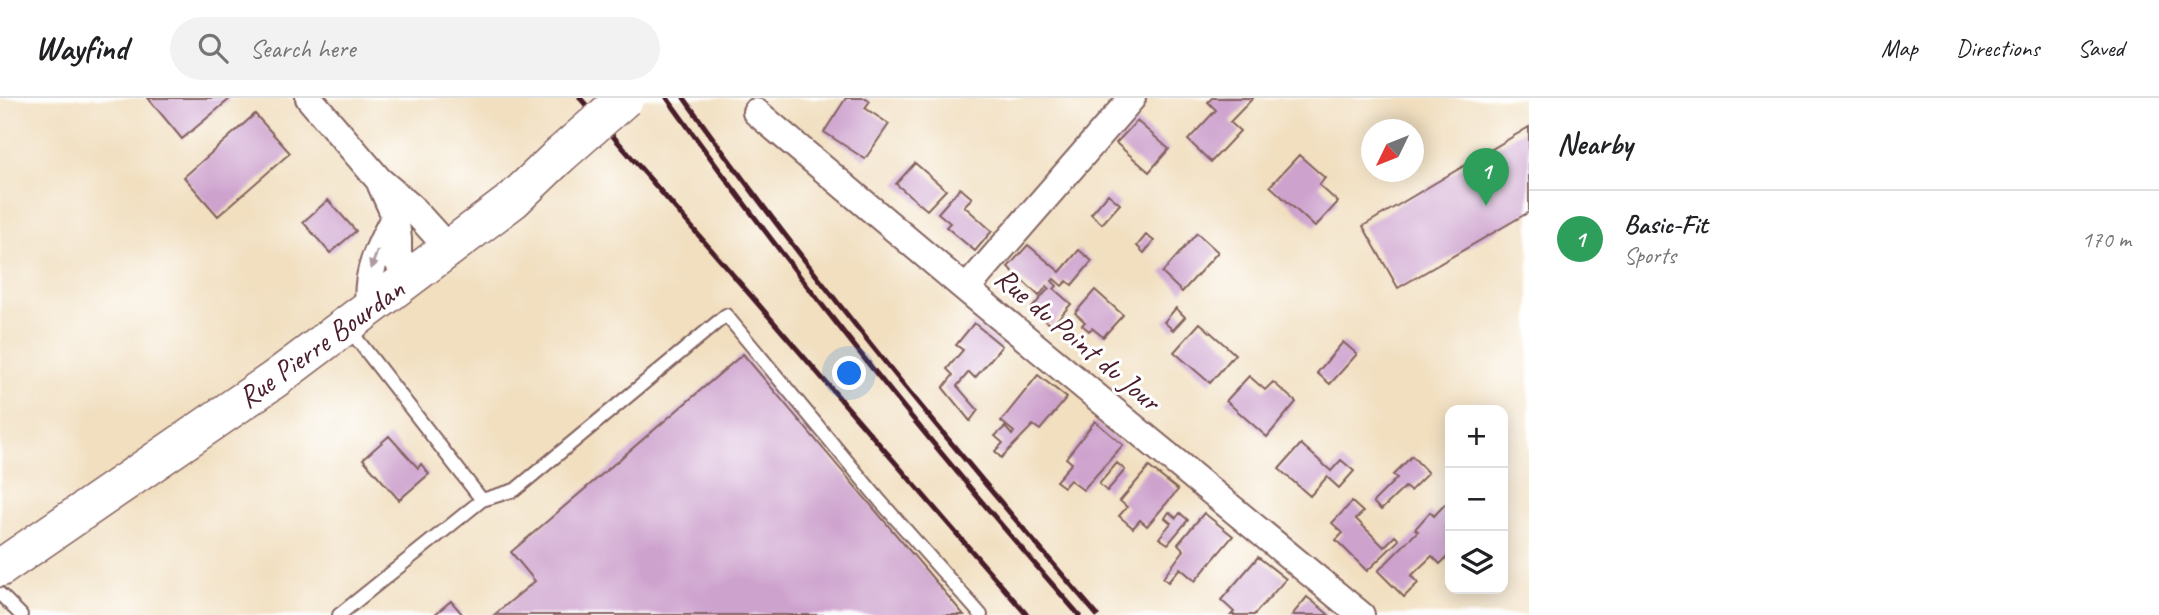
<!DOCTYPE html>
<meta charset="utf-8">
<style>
:root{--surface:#fff;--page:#f2f2f2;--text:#202124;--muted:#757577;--line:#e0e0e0;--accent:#0b8043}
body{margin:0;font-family:Caveat,sans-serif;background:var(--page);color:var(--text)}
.controls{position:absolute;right:21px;bottom:21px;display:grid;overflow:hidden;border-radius:14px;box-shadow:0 4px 18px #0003}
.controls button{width:63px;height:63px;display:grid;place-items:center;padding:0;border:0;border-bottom:2px solid var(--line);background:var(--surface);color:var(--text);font:35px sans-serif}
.compass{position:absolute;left:1361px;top:21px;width:63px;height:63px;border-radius:50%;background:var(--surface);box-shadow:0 4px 18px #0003;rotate:227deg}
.you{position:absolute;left:850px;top:276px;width:24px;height:24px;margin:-18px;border:5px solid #fff;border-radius:50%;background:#1a73e8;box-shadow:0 0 0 10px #1a73e833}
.badge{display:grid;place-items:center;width:46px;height:46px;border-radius:50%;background:var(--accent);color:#fff;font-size:23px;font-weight:700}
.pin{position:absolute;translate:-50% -58px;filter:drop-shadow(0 2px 4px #0008)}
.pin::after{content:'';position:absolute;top:37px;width:24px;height:21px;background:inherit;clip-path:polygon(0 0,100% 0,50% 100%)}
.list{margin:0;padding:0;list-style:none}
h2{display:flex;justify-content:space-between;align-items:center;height:91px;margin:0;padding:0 28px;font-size:30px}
h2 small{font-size:23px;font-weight:400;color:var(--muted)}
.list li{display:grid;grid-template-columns:46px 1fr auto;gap:21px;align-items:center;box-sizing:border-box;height:98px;padding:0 28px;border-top:2px solid var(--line)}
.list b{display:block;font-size:26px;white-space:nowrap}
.list p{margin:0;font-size:23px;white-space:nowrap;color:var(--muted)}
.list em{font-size:23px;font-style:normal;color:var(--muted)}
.icon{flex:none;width:38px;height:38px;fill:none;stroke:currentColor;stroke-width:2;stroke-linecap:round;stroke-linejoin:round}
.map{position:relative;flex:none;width:1529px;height:517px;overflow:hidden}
header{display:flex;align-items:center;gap:42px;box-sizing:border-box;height:98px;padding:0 35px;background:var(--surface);border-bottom:2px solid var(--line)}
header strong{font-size:33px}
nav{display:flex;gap:38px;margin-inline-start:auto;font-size:24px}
.search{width:490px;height:63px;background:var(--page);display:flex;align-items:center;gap:18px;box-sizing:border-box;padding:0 24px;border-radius:38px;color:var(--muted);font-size:26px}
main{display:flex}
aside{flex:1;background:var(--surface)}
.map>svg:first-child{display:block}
.building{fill:#cda2cd}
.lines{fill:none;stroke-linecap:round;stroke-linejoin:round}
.lane-casing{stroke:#84625f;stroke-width:16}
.street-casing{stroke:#84625f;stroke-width:30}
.secondary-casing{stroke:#84625f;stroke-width:40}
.lane{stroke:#fff;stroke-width:12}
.street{stroke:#fff;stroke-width:26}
.secondary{stroke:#fff;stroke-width:37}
.rail{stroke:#4a1f2b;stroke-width:5}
.secondary-bridge-casing{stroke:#84625f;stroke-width:40;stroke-linecap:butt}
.secondary-bridge{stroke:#fff;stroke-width:37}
.oneway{fill:#ae9aa0}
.labels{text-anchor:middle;stroke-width:6;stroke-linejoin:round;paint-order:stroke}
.street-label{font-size:30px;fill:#4a1f2b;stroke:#fff}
</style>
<header>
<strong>Wayfind</strong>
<div class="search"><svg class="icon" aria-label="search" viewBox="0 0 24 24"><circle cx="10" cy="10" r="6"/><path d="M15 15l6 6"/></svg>Search here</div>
<nav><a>Map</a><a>Directions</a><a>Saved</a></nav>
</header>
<main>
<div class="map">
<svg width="1529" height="517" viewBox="0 0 1529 517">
<rect width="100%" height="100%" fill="#fff"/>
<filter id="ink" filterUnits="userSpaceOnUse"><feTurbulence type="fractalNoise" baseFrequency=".0143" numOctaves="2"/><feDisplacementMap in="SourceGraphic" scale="14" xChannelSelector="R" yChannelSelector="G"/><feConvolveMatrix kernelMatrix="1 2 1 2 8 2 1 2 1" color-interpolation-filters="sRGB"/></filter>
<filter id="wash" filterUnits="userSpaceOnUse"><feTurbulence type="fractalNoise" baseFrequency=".00686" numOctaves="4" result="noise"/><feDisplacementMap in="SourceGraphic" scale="28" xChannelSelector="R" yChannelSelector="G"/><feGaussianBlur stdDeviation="1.57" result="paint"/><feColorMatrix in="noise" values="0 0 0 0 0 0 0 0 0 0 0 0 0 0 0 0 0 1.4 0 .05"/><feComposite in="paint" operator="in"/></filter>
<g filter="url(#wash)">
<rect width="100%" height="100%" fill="#f1dfc0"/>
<g id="blocks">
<path class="building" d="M148 0H231L182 41Z
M846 0H866L870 3 865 10 889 26 865 61 824 34Z
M1212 0H1253L1230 24 1240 33 1211 64 1188 42 1216 12 1208 4Z
M255 16 290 55 218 118 184 79Z
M1137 23 1169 51 1149 74 1116 45Z
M1529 29V114L1398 190 1363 128Z
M1299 57 1325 80 1319 87 1338 104 1315 129 1270 88Z
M915 65 946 92 927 112 896 86Z
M960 90 972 100 964 108 992 133 975 153 946 129 950 125 938 115Z
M1108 96 1120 106 1102 126 1091 116Z
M328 102 356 133 330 155 303 124Z
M1197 135 1218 154 1182 194 1162 175Z
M1146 137 1154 143 1144 155 1137 148Z
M1028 147 1060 174 1079 152 1092 163 1072 187 1067 183 1062 188 1054 181 1052 183 1057 188 1054 191 1071 206 1052 228 1032 210 1049 190 1047 188 1039 198 1008 169Z
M1095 192 1123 217 1103 239 1092 230 1089 233 1082 227 1085 224 1075 215Z
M1176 210 1185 219 1173 232 1164 224Z
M974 225 1002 248 975 280 969 274 957 288 978 312 970 323 943 290 953 277 947 271 963 252 956 247Z
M1200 225 1235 256 1210 285 1174 254Z
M1343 244 1357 256 1330 286 1317 275Z
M743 256 964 517H494L535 483 511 454Z
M1038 277 1067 300 1040 332 1033 327 1001 360 995 353 1003 345 995 338 1005 329 1012 337 1014 334 1001 323Z
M1249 278 1265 292 1273 284 1296 304 1267 339 1226 303Z
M1095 323 1123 347 1083 392 1070 382 1064 389 1056 383 1072 365 1066 360Z
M389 338 418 370 421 366 429 376 399 402 363 361Z
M1301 346 1331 373 1341 362 1354 373 1339 390 1327 379 1310 398 1279 371Z
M1412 358 1428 375 1410 393 1405 389 1381 412 1373 404 1397 380 1393 377Z
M1117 365 1125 372 1107 393 1099 386Z
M1149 369 1178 392 1147 428 1140 422 1133 430 1119 418 1127 409 1120 403Z
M1450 401V423L1445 429 1450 434V456L1440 466 1432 458 1411 478 1418 485 1404 499 1378 473 1418 433 1415 431 1430 414 1434 418Z
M1352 404 1363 414 1356 421 1384 449 1395 438 1399 442 1367 473 1336 442 1343 435 1332 425Z
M1169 414 1176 420 1180 415 1188 422 1168 446 1159 440 1171 425 1165 420Z
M1204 415 1233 438 1195 483 1180 470 1168 484 1163 480 1184 452 1178 446Z
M1258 459 1286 481 1254 517H1231L1234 514 1221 502Z
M1307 499 1321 510 1329 517H1292Z
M451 503 463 517H434Z"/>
</g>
</g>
<g filter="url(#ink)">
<use href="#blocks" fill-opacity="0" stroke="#84625f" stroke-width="2"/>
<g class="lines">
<g class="lane-casing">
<path id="lane" d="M349 231 482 402
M0 496 21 517
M339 517 482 402 515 392 726 217 881 404 981 517"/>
</g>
<g class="street-casing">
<path id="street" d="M309 0 379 82 411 109 449 151
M756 14 966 191 1361 517
M381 87 395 118 398 141V164L409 180
M966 191 1132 0
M369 209C365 175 379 148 395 118"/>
</g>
<g class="secondary-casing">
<path id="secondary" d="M0 470 275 281 513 102 559 58"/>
</g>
<use href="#lane" class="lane"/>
<use href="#street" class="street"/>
<use href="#secondary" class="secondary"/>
<path class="rail" d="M580 0 1027 517
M667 0C795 179 934 351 1079 517
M684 0C812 180 953 350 1097 517"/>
<g class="secondary-bridge-casing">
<path id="secondary-bridge" d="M559 58 625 0"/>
</g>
<use href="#secondary-bridge" class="secondary-bridge"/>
</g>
<defs><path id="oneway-solid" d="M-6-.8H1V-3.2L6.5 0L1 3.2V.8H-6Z" transform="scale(1.75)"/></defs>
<use class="oneway" href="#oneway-solid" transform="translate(374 162) rotate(110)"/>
</g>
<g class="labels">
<g class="street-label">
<text transform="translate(1078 241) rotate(40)" y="10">Rue du Point du Jour</text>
<text transform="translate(321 245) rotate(-36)" y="10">Rue Pierre Bourdan</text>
</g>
</g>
</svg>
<div class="controls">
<button>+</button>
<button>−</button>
<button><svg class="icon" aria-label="layers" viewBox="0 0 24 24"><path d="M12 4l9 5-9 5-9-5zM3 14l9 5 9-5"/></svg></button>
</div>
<svg class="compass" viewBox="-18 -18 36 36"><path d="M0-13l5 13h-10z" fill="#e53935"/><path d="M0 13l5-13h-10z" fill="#757577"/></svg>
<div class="you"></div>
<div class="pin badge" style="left:1486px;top:108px;background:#2e9e5b">1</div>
</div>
<aside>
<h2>Nearby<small></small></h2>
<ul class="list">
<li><span class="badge" style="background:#2e9e5b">1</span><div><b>Basic-Fit</b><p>Sports</p></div><em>170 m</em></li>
</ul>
</aside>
</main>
